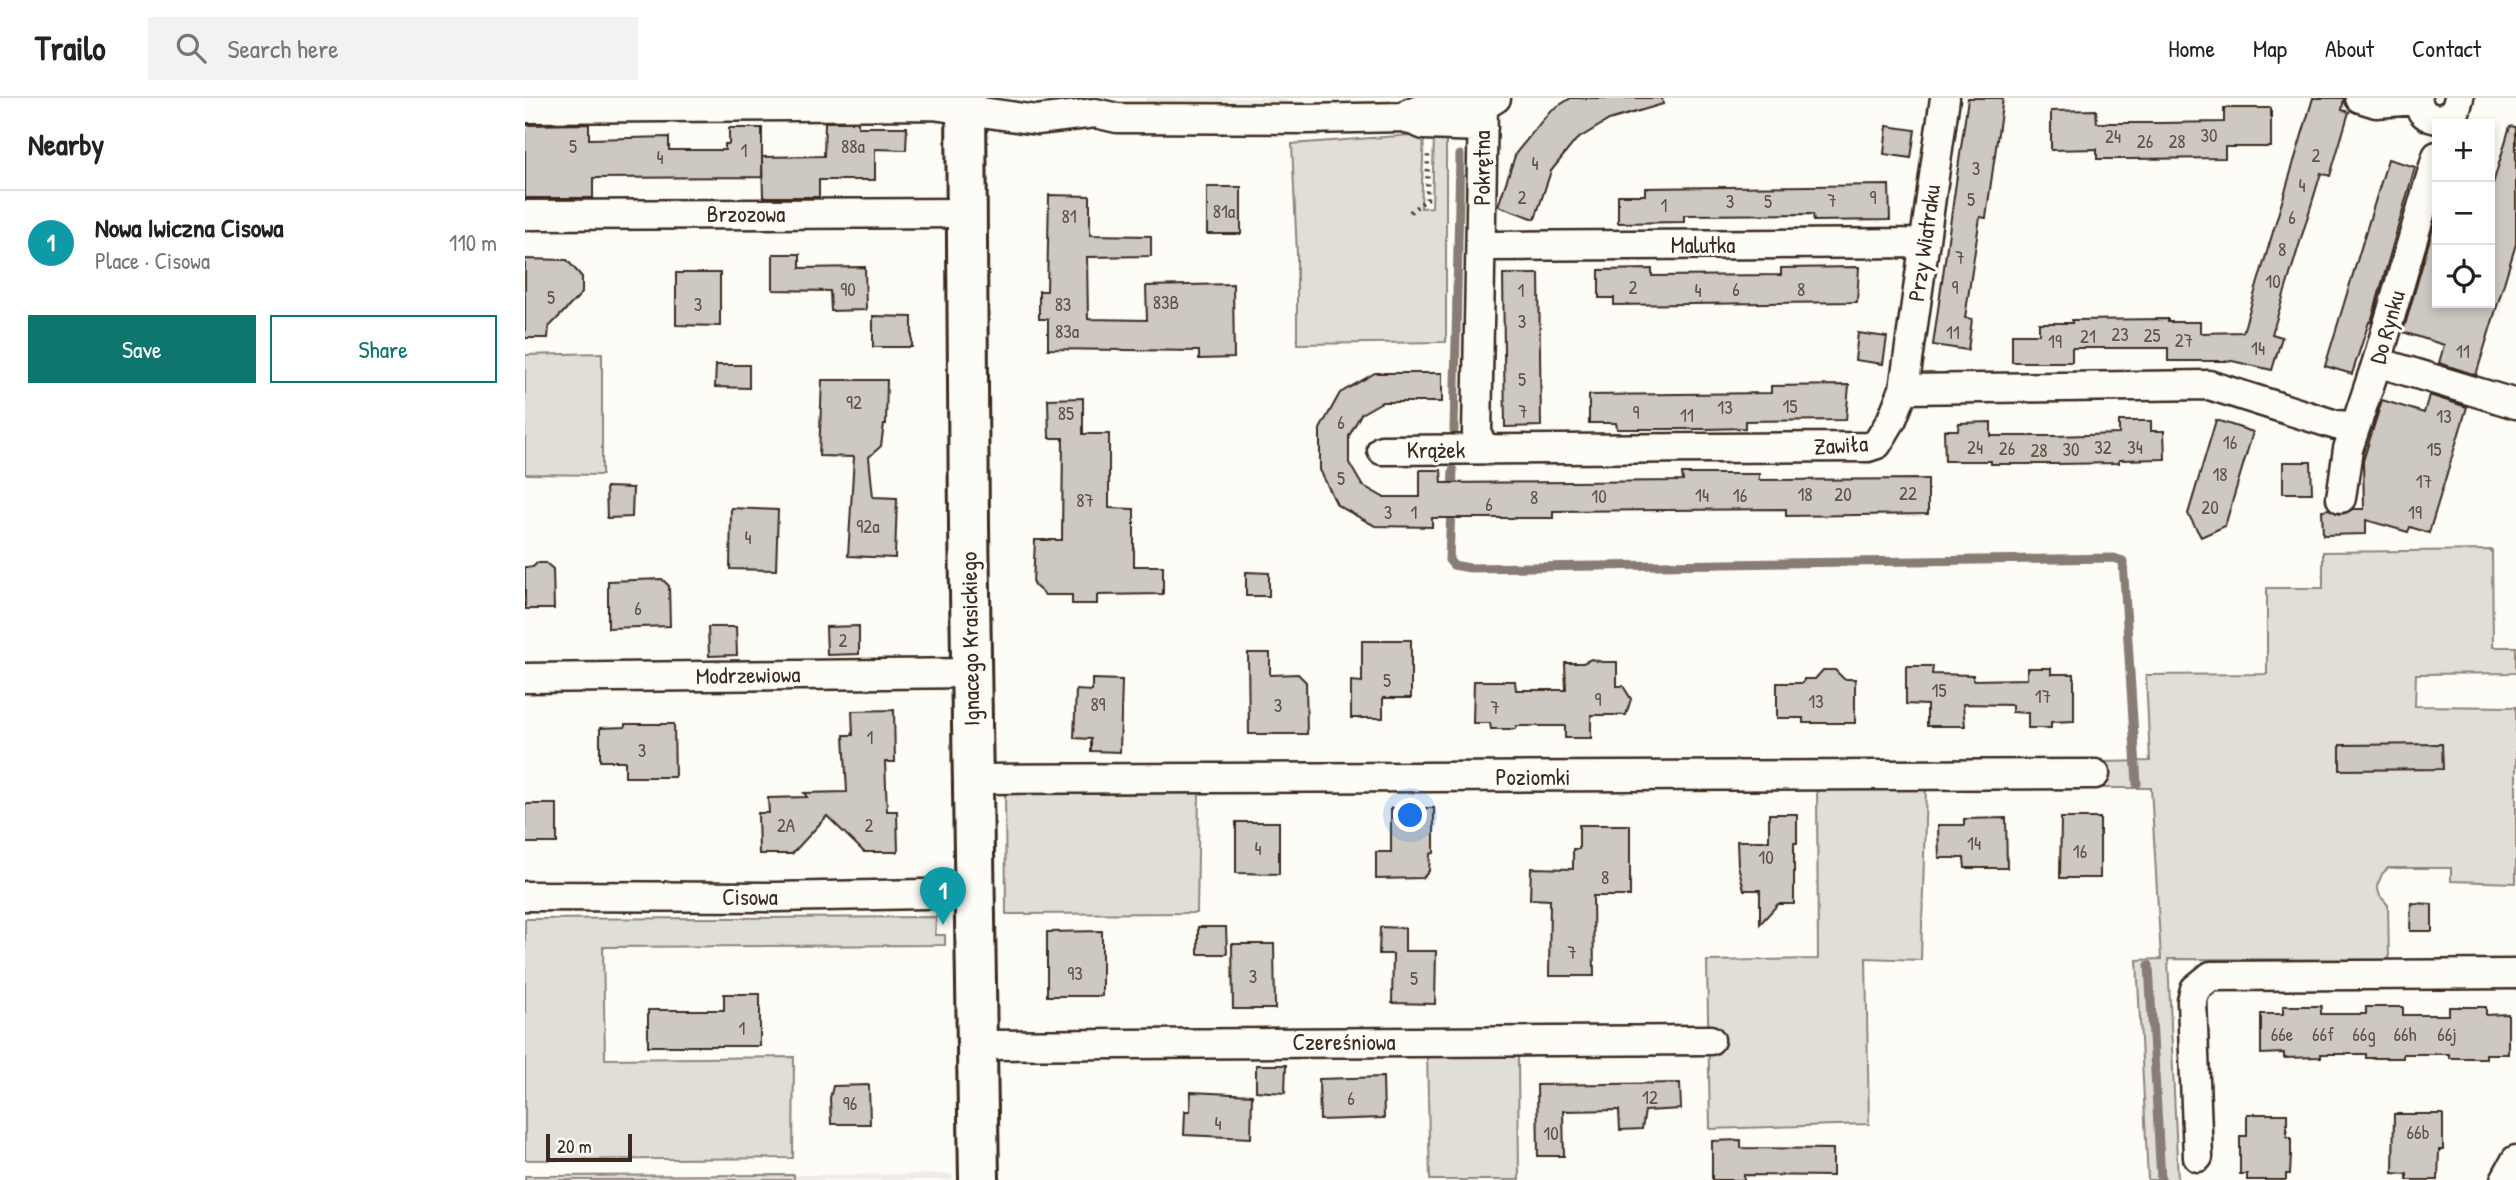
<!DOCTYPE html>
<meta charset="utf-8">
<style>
:root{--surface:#fff;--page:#f2f2f2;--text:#222;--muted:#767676;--line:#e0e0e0;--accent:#0f766e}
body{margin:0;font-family:"Patrick Hand",sans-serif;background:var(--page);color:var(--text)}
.controls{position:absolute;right:21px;top:21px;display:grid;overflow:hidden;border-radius:0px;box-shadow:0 4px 10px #0003}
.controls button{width:63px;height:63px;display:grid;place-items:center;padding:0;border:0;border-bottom:2px solid var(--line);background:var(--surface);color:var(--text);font:35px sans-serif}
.scale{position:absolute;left:21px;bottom:18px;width:86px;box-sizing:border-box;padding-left:7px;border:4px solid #3b2a1e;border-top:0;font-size:19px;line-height:24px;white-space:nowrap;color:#3b2a1e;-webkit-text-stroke:5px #fdfcf7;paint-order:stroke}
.you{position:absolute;left:886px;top:718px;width:24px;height:24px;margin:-18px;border:5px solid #fff;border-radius:50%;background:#1a73e8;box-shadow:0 0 0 10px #1a73e833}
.badge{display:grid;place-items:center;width:46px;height:46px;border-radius:50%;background:var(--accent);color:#fff;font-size:23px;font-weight:700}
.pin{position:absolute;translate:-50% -58px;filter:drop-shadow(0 2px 4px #0008)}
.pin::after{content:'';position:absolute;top:37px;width:24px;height:21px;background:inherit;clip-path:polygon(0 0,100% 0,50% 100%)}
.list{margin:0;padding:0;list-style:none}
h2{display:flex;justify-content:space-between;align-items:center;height:91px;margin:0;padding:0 28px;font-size:30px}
h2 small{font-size:23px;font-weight:400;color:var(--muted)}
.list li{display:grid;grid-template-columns:46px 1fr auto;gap:21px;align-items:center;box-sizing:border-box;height:105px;padding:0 28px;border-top:2px solid var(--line)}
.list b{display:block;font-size:26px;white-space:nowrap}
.list p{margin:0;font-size:23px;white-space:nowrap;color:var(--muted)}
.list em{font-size:23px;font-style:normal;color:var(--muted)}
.actions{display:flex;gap:14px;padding:21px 28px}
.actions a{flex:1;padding:16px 0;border:2px solid var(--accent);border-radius:0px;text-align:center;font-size:24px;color:var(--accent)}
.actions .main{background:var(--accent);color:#fff}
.icon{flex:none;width:38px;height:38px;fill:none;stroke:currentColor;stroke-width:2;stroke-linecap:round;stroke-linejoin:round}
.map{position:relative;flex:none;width:1991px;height:1082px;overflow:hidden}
header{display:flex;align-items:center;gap:42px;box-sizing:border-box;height:98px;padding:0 35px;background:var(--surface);border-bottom:2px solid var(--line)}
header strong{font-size:33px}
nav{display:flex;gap:38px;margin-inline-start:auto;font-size:24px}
.search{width:490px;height:63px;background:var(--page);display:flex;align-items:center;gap:18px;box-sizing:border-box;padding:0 24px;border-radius:0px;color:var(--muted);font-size:26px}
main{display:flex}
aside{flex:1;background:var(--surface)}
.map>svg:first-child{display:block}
.built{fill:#efece7}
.green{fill:#e1ded7;stroke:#8e847a;stroke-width:2}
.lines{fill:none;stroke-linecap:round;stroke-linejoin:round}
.stream{stroke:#887d74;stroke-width:9}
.building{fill:#cdc8c2;stroke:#3b2a1e;stroke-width:2}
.street-casing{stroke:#3b2a1e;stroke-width:33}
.secondary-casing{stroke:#3b2a1e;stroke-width:44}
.path{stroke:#3b2a1e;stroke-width:4.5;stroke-dasharray:2 5;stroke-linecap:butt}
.street{stroke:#fdfcf7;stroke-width:28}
.secondary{stroke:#fdfcf7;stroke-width:38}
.labels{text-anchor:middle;stroke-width:6;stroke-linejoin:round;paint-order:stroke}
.number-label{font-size:19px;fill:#605247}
.street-label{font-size:23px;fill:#3b2a1e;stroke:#fdfcf7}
</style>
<header>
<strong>Trailo</strong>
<div class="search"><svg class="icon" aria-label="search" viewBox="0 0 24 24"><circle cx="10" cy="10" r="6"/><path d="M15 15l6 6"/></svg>Search here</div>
<nav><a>Home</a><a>Map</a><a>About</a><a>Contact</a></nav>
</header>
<main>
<aside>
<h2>Nearby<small></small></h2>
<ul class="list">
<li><span class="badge" style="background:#0f9aa8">1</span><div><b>Nowa Iwiczna Cisowa</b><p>Place · Cisowa</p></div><em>110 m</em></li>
</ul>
<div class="actions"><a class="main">Save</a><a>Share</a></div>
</aside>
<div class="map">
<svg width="1991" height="1082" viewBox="0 0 1991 1082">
<rect width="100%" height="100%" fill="#fdfcf7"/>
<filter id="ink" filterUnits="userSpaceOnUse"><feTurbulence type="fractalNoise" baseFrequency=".0143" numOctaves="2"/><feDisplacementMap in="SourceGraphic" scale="14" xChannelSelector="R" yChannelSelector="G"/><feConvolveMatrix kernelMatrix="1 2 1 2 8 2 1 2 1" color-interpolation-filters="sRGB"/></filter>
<g filter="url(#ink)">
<path class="built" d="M621 0H763L760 4 620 6Z
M427 1076V1082H269V1077Z"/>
<path class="green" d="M899 36 896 110 907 109 909 37H921V244L772 246V157L767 46Z
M77 255V377L0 376V257Z
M1967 452 1968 549H1991V575L1891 576 1890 608 1991 609V785L1926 783V770H1863L1857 776 1852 788 1855 798 1863 807 1864 862 1643 861 1653 1082H1623L1612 862 1636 861 1626 690H1577V664L1625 663 1621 577 1742 576V490H1798V454Z
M1401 689 1396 862 1341 860 1344 1026 1185 1031 1182 863 1293 861 1292 690Z
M674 695 672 815 481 816 480 696Z
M411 819 410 837H420V847L78 849 80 961 269 959 268 1060 0 1062V821Z
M902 957H993L994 1082H905Z
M269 1077V1082H0V1078Z"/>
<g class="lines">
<path class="stream" d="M929 333 935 57
M927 395 928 372
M926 409 924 462 928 467 945 470 1589 460 1598 463 1612 686
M1624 867 1636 1082"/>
</g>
<path class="building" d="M1046 0H1137L1138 6 1084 22 1051 42 1026 73 1010 121 973 108 991 55 1025 13Z
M1443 0H1478L1461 120 1455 119 1440 220 1447 221 1443 252 1408 247Z
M1788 0H1819L1817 12 1824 14 1805 78 1796 75 1747 236 1757 239 1747 272 1707 263H1643V250H1547V264H1487V236H1514V225H1547V222L1643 221V224H1675V235L1718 234Z
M1699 10H1746V49H1700V60L1604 61H1572V51L1526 52V13L1571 12 1572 25H1635L1699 24Z
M300 24H333V29H382L381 52 350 51V82H294V99H238L237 59 299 58Z
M64 26V41L144 39V52H200V46H204V30H237V79L68 80V100H0V27Z
M1362 28 1390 32 1386 60 1359 56Z
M1985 28 1991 29V146L1951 277 1914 265 1919 247 1878 234 1910 123 1912 205H1965V96Z
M1863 61 1890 69 1846 224H1844L1827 276 1800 268Z
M1364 87 1365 122 1289 123 1288 116 1159 117V124L1093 125V97H1120V90Z
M682 89H716V136H682Z
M524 97 565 98V137L626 138V158L562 159 563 221 622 222 621 188 708 186 709 260 674 261V253L523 251V221H514V193H522Z
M248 156H275V170L340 169 341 212 306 213 305 193 248 192Z
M0 161 42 162 57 179V195L24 229 23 240H0Z
M1334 169 1332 204 1089 207V200H1074V172L1127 171V178L1256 177V170Z
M151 175H195V228L151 227Z
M978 176H1014L1016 328 980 329Z
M348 218 387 219V249H348Z
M1333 235 1362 239 1358 266 1330 262Z
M191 267H224V290L190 289Z
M850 275H917V304H857L836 316 824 338V365L837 387 858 399H895V372H916L917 385 1158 383 1157 376H1234V382L1403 381V416L1261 418V411L1028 413V420H907V429L850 428 812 407 795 372V331L815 295Z
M297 282H362L361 326H359L356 348 344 359 348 399 372 400 370 460 323 458 329 359 294 358Z
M1324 287 1321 322 1220 323V330L1181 331H1092L1091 325H1064V297L1246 295V288Z
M1904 297 1942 309 1904 435 1885 429 1883 434 1841 422V436L1798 437 1797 412 1804 411 1814 416 1828 411H1839L1838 363 1857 302 1899 315Z
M558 300V336H584V410L609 411V468H638V496L572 497V506H547V497H520L508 486 510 442H537L538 340H524L523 301Z
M1691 322 1728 334 1700 428 1676 439 1663 416Z
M1594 323H1626V333H1639L1640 361 1594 362V365L1530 366H1466V363H1420L1419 332H1433L1434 325 1466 324V338H1530L1594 336Z
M1758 364H1786L1787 395H1758Z
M81 389 108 390 107 419 82 420Z
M206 410 253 412 251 472 205 471Z
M12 465H21L28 471 29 511H0V469H8Z
M721 474 744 475V498H721Z
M137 481 144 488 145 528 83 530V483Z
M334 528V556L302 557 301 529Z
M183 529H211L212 557 184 558Z
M858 542H886V600H858V620H826V583L837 584V543H858Z
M723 555H745V577L773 576 781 584 782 636H724Z
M1066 561 1077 564H1092V588H1098L1106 601 1101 617H1066V640H1040V628H991V631H966L965 625H948L949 583H990L991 592H1041L1040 565H1058Z
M1381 568H1408L1407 576 1448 577V582L1502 581V570H1526V576H1549V623L1526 624V630H1503V615L1487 614V607L1438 606 1440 628H1402V607L1381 606Z
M1298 572H1310L1319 581H1330V625H1278V620H1252V585H1278L1279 581H1290Z
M567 581 597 582 595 654 566 653V641L549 640 551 592 567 593Z
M369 612 370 664H360L362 713H372L373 754H339L302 718 267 756H234L233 715H244L243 700 282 699 279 695 322 694 319 637H328L327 613Z
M100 626H149L150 679H100V663H75V630L100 629Z
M1917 646 1918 671 1815 672V647Z
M0 706H32V745H0Z
M866 710H909V755L905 756 904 773 898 780 851 781V754H866Z
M1244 716H1272V745H1269V806H1253L1235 826V792H1219L1213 767 1212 743H1244Z
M1481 720 1482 770H1440L1439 760H1414L1413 727H1439V721Z
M1536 720H1575V780H1535Z
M711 724H754V776L711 775Z
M1054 727H1105V798H1068L1069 878H1024L1025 802 1005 801 1006 770 1048 771V751H1054Z
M1886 805 1907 806V833H1885Z
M673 829H701L702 856H673Z
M855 829 880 830V853H911L910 906 867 905 868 856H854Z
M577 833V898H522V834Z
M707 846H749L750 911H708Z
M199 896H235V948H123V912H199Z
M1758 908H1796V916H1841V909H1878V917H1924V909H1961V917L1983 916V956H1961V960H1924V956H1878V960H1841V956H1796V959L1759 960V955L1736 956V916H1758Z
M731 967H761L760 995 731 993Z
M858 979 859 1020 795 1022 794 981Z
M1155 985 1156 1011 1120 1013 1117 1031 1095 1032 1094 1012 1038 1013 1039 1058H1013L1012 987Z
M344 987 345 1026H306L305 1000 308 988Z
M666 994 727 997 726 1040 659 1037 660 1013H665Z
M1722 1016H1762V1039H1766V1057L1765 1076H1761V1082H1722V1076H1715V1038H1722Z
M1869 1016H1918V1052H1914L1913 1082H1882V1076L1868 1075Z
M1216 1042V1050L1308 1051V1078L1219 1077V1082H1187V1043Z"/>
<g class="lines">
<g class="street-casing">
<path id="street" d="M1835 0 1851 5 1892 2
M1892 0C1894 14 1902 21 1916 21L1930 14 1934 0
M0 10 408 7 512 22 570 15 592 20 781 21 879 19 899 27 958 29
M884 15 899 9 958 8
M0 117 442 115
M957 148 1398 145
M1852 264 1991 306
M1379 291 1684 287 1811 327 1825 328 1833 322
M857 352 1343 349 1352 346 1367 321 1379 291 1420 0
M965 352 956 345 952 336 958 8 971 0
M1816 400 1823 351 1852 264 1912 58
M0 580 446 575
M447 681 1570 676
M0 798 250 799 449 795
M452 947 1185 942
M1673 1059 1667 903 1670 891 1686 878 1991 876
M1980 1082 1991 1062"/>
</g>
<g class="secondary-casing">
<path id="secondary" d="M441 0 444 428 454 1082"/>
</g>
<path class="path" d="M885 114 902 101 903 55"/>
<use href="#street" class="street"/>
<use href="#secondary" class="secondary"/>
</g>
</g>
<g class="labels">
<g class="number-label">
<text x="1684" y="44">30</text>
<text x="1588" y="45">24</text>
<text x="1620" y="50">26</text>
<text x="1652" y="50">28</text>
<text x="48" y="55">5</text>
<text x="328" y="55">88a</text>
<text x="219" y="59">1</text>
<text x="1791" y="64">2</text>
<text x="135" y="66">4</text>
<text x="1010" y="72">4</text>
<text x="1451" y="77">3</text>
<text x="1777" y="94">4</text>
<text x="997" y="106">2</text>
<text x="1348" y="106">9</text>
<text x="1446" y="108">5</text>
<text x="1307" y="109">7</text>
<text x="1205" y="110">3</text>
<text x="1243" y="110">5</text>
<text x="1139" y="114">1</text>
<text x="699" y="120">81a</text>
<text x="544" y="125">81</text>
<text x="1767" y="126">6</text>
<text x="1757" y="158">8</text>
<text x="1435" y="166">7</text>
<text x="1748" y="190">10</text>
<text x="1108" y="196">2</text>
<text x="1430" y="196">9</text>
<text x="323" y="198">90</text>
<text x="1211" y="198">6</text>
<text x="1276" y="198">8</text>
<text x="996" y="199">1</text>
<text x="1173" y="199">4</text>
<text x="26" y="206">5</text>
<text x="641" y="211">83B</text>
<text x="173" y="213">3</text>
<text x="538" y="213">83</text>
<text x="997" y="230">3</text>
<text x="542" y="240">83a</text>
<text x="1428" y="241">11</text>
<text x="1595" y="243">23</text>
<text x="1627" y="244">25</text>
<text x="1563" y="245">21</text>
<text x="1659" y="249">27</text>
<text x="1530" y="250">19</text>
<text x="1733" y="257">14</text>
<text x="1938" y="260">11</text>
<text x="997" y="288">5</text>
<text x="329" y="311">92</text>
<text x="1265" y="315">15</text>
<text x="1200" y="316">13</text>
<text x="998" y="320">7</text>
<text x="1111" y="321">9</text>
<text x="541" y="322">85</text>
<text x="1162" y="324">11</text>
<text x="1919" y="325">13</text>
<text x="816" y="331">6</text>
<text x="1705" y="351">16</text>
<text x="1450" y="356">24</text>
<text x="1578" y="356">32</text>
<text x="1610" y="356">34</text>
<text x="1482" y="357">26</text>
<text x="1546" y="358">30</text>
<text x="1909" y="358">15</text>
<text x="1514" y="359">28</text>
<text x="1695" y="383">18</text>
<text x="816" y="387">5</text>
<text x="1899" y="390">17</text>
<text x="1383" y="402">22</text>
<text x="1280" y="403">18</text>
<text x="1318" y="403">20</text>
<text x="1177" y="404">14</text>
<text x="1215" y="404">16</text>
<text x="1074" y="405">10</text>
<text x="1009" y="406">8</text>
<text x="560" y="409">87</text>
<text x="964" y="413">6</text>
<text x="1685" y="416">20</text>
<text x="863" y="421">3</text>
<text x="889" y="421">1</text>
<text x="1890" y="421">19</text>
<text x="343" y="435">92a</text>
<text x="223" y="446">4</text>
<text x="113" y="517">6</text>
<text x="318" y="549">2</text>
<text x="862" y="589">5</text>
<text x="1414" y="599">15</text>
<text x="1518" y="605">17</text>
<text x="1073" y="608">9</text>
<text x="1291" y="610">13</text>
<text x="573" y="613">89</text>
<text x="753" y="614">3</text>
<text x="970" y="616">7</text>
<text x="345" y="646">1</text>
<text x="117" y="659">3</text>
<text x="261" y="734">2A</text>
<text x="344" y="734">2</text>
<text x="1449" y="752">14</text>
<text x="733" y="757">4</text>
<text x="1555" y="760">16</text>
<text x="1241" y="766">10</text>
<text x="1080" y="786">8</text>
<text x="1047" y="861">7</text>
<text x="550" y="882">93</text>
<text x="728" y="885">3</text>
<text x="889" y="887">5</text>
<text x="217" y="937">1</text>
<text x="1757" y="943">66e</text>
<text x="1798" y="943">66f</text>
<text x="1839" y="943">66g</text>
<text x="1880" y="943">66h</text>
<text x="1922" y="943">66j</text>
<text x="1125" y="1006">12</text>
<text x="826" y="1007">6</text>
<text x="325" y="1012">96</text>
<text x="693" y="1032">4</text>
<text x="1893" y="1041">66b</text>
<text x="1026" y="1042">10</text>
</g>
<g class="street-label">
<text transform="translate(957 70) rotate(-90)" y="8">Pokrętna</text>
<text x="221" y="124">Brzozowa</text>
<text transform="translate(1399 145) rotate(-82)" y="8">Przy Wiatraku</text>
<text x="1178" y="155">Malutka</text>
<text transform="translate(1862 229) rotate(-74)" y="8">Do Rynku</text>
<text transform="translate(1316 347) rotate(-4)" y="8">Zawiła</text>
<text x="911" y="360">Krążek</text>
<text transform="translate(445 541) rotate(-91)" y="8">Ignacego Krasickiego</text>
<text transform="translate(223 577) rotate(-1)" y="8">Modrzewiowa</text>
<text x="1008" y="687">Poziomki</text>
<text x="225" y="807">Cisowa</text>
<text x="819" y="952">Czereśniowa</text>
</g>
</g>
</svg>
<div class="controls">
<button>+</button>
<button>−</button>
<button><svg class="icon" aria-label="locate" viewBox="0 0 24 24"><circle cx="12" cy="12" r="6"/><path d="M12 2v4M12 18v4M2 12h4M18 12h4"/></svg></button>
</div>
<div class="scale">20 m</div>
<div class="you"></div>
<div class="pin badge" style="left:418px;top:827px;background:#0f9aa8">1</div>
</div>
</main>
